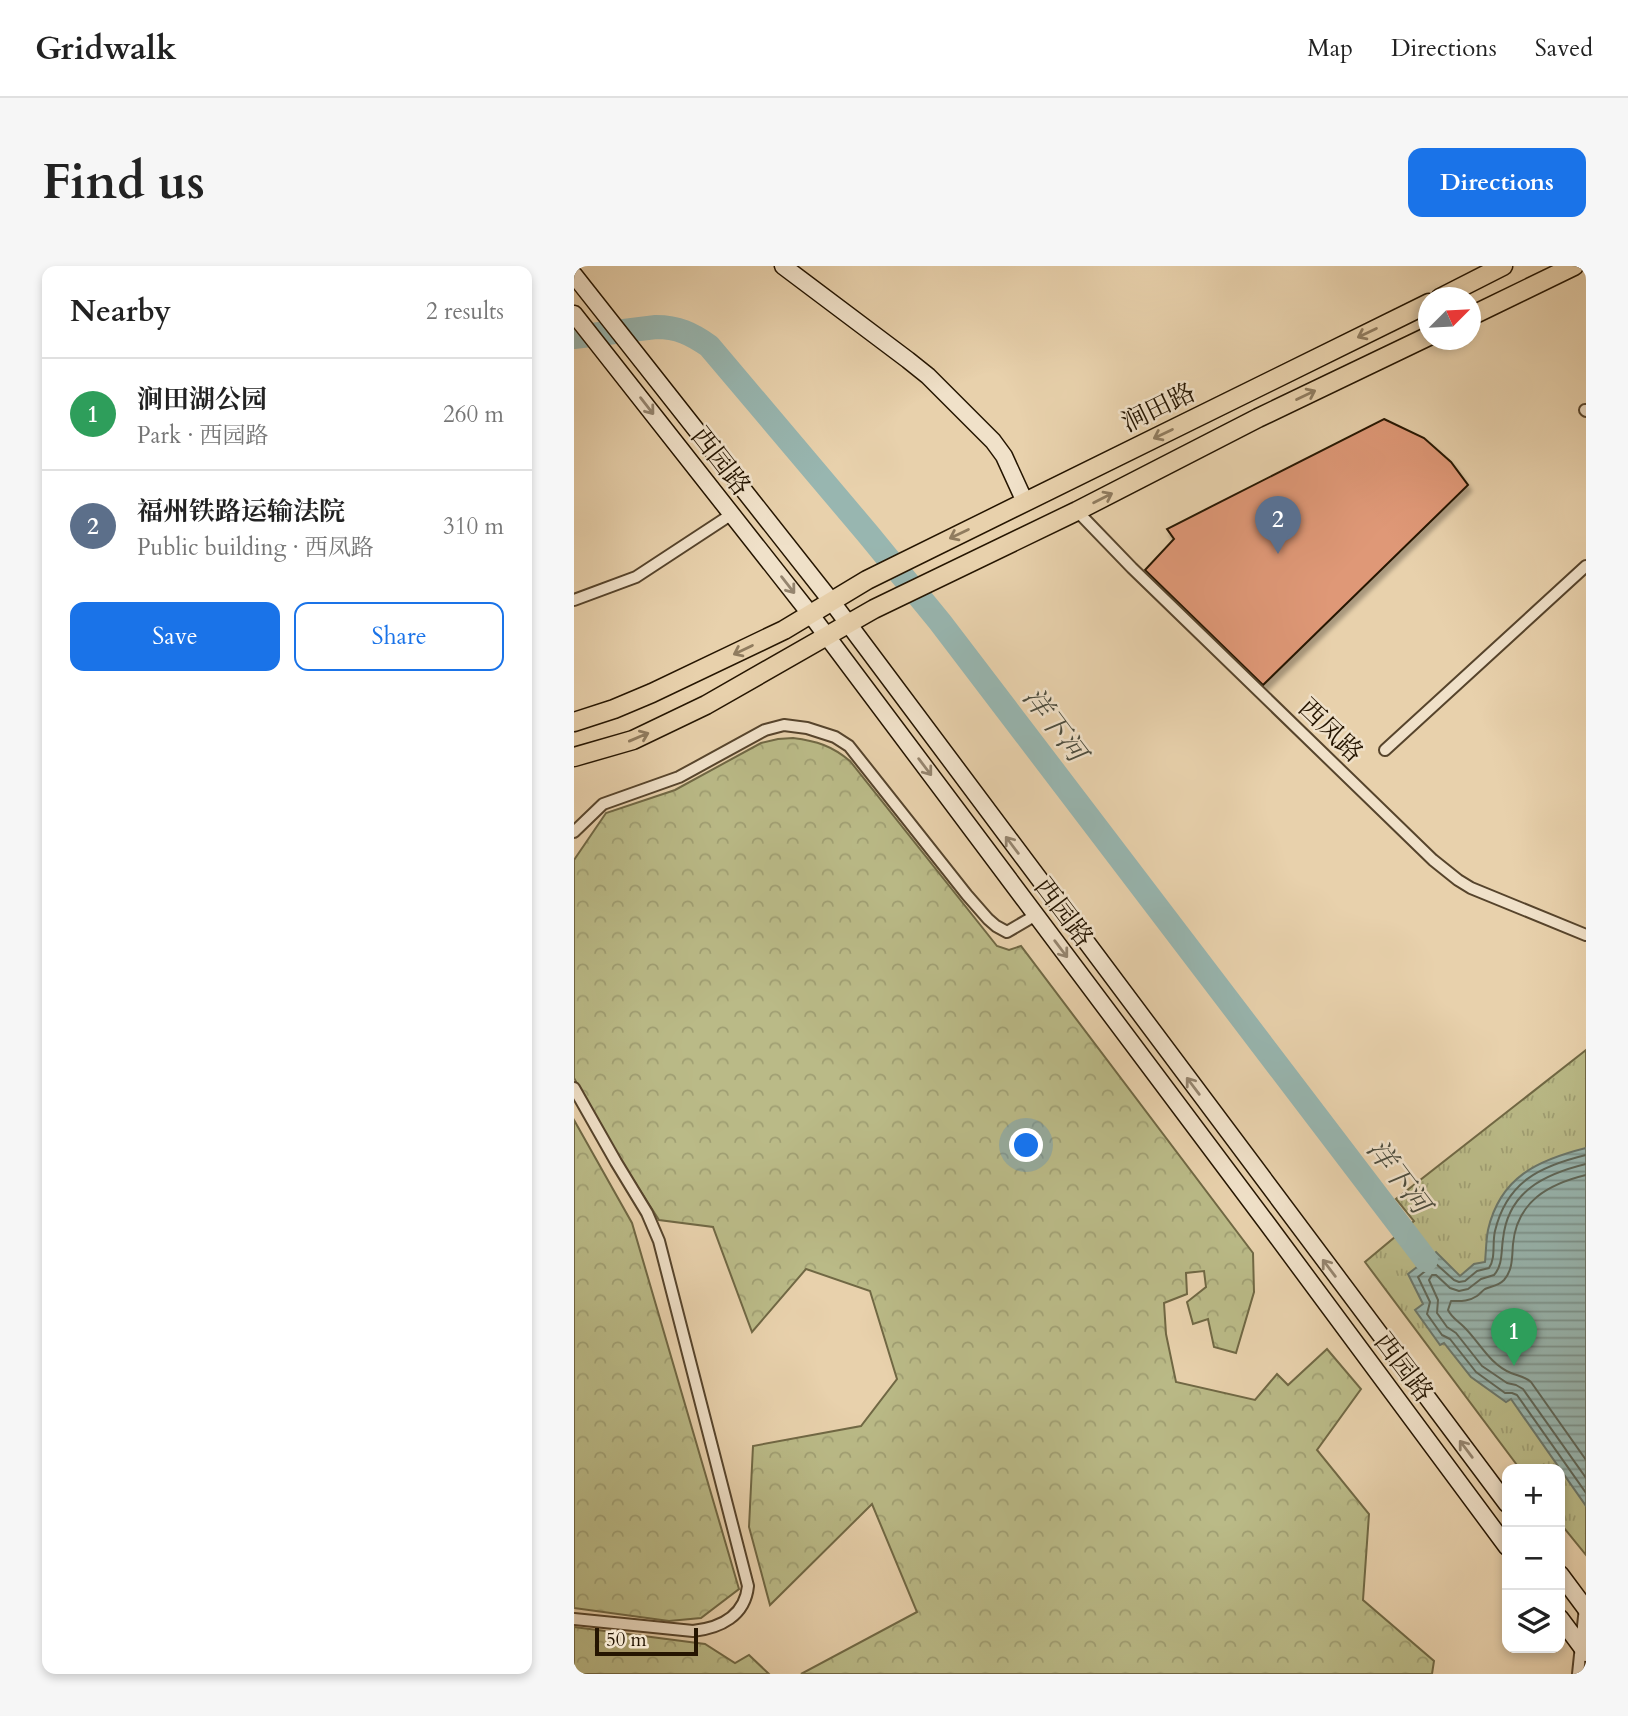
<!DOCTYPE html>
<meta charset="utf-8">
<style>
:root{--surface:#fff;--page:#f6f6f6;--text:#222;--muted:#767676;--line:#e0e0e0;--accent:#1a73e8}
body{margin:0;font-family:Cardo,"Noto Serif SC",serif;background:var(--page);color:var(--text)}
.controls{position:absolute;right:21px;bottom:21px;display:grid;overflow:hidden;border-radius:14px;box-shadow:0 4px 10px #0003}
.controls button{width:63px;height:63px;display:grid;place-items:center;padding:0;border:0;border-bottom:2px solid var(--line);background:var(--surface);color:var(--text);font:35px sans-serif}
.compass{position:absolute;left:844px;top:21px;width:63px;height:63px;border-radius:50%;background:var(--surface);box-shadow:0 4px 10px #0003;rotate:66deg}
.scale{position:absolute;left:21px;bottom:18px;width:103px;box-sizing:border-box;padding-left:7px;border:4px solid #251501;border-top:0;font-size:19px;line-height:24px;white-space:nowrap;color:#251501;-webkit-text-stroke:5px #f0e1c9;paint-order:stroke}
.you{position:absolute;left:453px;top:880px;width:24px;height:24px;margin:-18px;border:5px solid #fff;border-radius:50%;background:#1a73e8;box-shadow:0 0 0 10px #1a73e833}
.badge{display:grid;place-items:center;width:46px;height:46px;border-radius:50%;background:var(--accent);color:#fff;font-size:23px;font-weight:700}
.pin{position:absolute;translate:-50% -58px;filter:drop-shadow(0 2px 4px #0008)}
.pin::after{content:'';position:absolute;top:37px;width:24px;height:21px;background:inherit;clip-path:polygon(0 0,100% 0,50% 100%)}
.list{margin:0;padding:0;list-style:none}
h2{display:flex;justify-content:space-between;align-items:center;height:91px;margin:0;padding:0 28px;font-size:30px}
h2 small{font-size:23px;font-weight:400;color:var(--muted)}
.list li{display:grid;grid-template-columns:46px 1fr auto;gap:21px;align-items:center;box-sizing:border-box;height:112px;padding:0 28px;border-top:2px solid var(--line)}
.list b{display:block;font-size:26px;white-space:nowrap}
.list p{margin:0;font-size:23px;white-space:nowrap;color:var(--muted)}
.list em{font-size:23px;font-style:normal;color:var(--muted)}
.actions{display:flex;gap:14px;padding:21px 28px}
.actions a{flex:1;padding:16px 0;border:2px solid var(--accent);border-radius:14px;text-align:center;font-size:24px;color:var(--accent)}
.actions .main{background:var(--accent);color:#fff}
.icon{flex:none;width:38px;height:38px;fill:none;stroke:currentColor;stroke-width:2;stroke-linecap:round;stroke-linejoin:round}
.map{position:relative;flex:none;width:1012px;height:1408px;overflow:hidden;border-radius:14px}
header{display:flex;align-items:center;gap:42px;box-sizing:border-box;height:98px;padding:0 35px;background:var(--surface);border-bottom:2px solid var(--line)}
header strong{font-size:33px}
nav{display:flex;gap:38px;margin-inline-start:auto;font-size:24px}
.intro{display:flex;align-items:center;justify-content:space-between;box-sizing:border-box;height:168px;padding:0 42px}
h1{margin:0;font-size:49px}
.button{padding:18px 32px;border-radius:14px;background:var(--accent);color:#fff;font-size:24px;font-weight:700}
main{display:flex;gap:42px;padding:0 42px}
aside{flex:1;background:var(--surface);border-radius:14px;box-shadow:0 4px 10px #0003}
.map>svg:first-child{display:block}
.forest{fill:url(#forest-crowns);stroke:#706844;stroke-width:2}
.park{fill:url(#park-tufts);stroke:#706844;stroke-width:2}
.water{fill:url(#water-rules);stroke:#6a766a;stroke-width:2}
.lines{fill:none;stroke-linecap:round;stroke-linejoin:round}
.shore{stroke:#5e6658;stroke-width:2}
.river{stroke:#98b6b0;stroke-width:24}
.building{fill:#df9877;stroke:#251501;stroke-width:2;filter:url(#shadow)}
.street-casing{stroke:#56442c;stroke-width:14}
.secondary-casing{stroke:#251501;stroke-width:19}
.primary-casing{stroke:#251501;stroke-width:21}
.street{stroke:#f0e1c9;stroke-width:10}
.secondary{stroke:#f0e1c9;stroke-width:16}
.primary{stroke:#e8d1ac;stroke-width:18}
.oneway{stroke:#907c5f}
.oneway2{stroke:#95856f}
.labels{text-anchor:middle;stroke-width:5;stroke-linejoin:round;paint-order:stroke}
.street-label{font-size:26px;fill:#251501;stroke:#f0e1c9}
.water-label{font-size:28px;font-style:italic;fill:#4d4d3e;stroke:#f0e1c9}
</style>
<header>
<strong>Gridwalk</strong>
<nav><a>Map</a><a>Directions</a><a>Saved</a></nav>
</header>
<div class="intro"><h1>Find us</h1><a class="button">Directions</a></div>
<main>
<aside>
<h2>Nearby<small>2 results</small></h2>
<ul class="list">
<li><span class="badge" style="background:#2e9e5b">1</span><div><b>涧田湖公园</b><p>Park · 西园路</p></div><em>260 m</em></li>
<li><span class="badge" style="background:#5c6f8a">2</span><div><b>福州铁路运输法院</b><p>Public building · 西凤路</p></div><em>310 m</em></li>
</ul>
<div class="actions"><a class="main">Save</a><a>Share</a></div>
</aside>
<div class="map">
<svg width="1012" height="1408" viewBox="0 0 1012 1408">
<defs>
<pattern id="forest-crowns" width="20" height="18" patternUnits="userSpaceOnUse" patternTransform="scale(1.75)"><rect width="20" height="18" fill="#baba87"/><path d="M2 6a3 3 0 1 1 6 0M12 15a3 3 0 1 1 6 0" fill="none" stroke="#a09f73"/></pattern>
<pattern id="park-tufts" width="24" height="20" patternUnits="userSpaceOnUse" patternTransform="scale(1.75)"><rect width="24" height="20" fill="#baba87"/><path d="M3 7l-1-3M5 7V3M7 7l1-3M15 17l-1-3M17 17v-4M19 17l1-3" fill="none" stroke="#a09f73"/></pattern>
<pattern id="water-rules" width="6" height="5" patternUnits="userSpaceOnUse" patternTransform="scale(1.75)"><rect width="6" height="5" fill="#98b6b0"/><path d="M0 2.5h6" fill="none" stroke="#7c938d"/></pattern>
<filter id="shadow"><feDropShadow dx="3.5" dy="6" stdDeviation="2" flood-color="#0004"/></filter>
</defs>
<rect width="100%" height="100%" fill="#e8d1ac"/>
<filter id="stains"><feTurbulence type="fractalNoise" baseFrequency=".00286" numOctaves="4"/><feColorMatrix values="0 0 0 0 .2 0 0 0 0 .09 0 0 0 0 .02 0 0 0 .5 -.17"/></filter>
<radialGradient id="worn" r=".72"><stop offset=".6" stop-color="#630" stop-opacity="0"/><stop offset="1" stop-color="#630" stop-opacity=".3"/></radialGradient>
<path class="forest" d="M219 472C243 475 258 480 276 495L423 680 435 684 447 680 679 987 680 1026 662 1087 640 1081 634 1053 619 1058 613 1036 632 1021 630 1005 612 1007 613 1028 590 1037 592 1068 602 1116 681 1134 703 1108 714 1119 753 1083 787 1123 743 1184 795 1248 789 1334 860 1395 858 1408H227L343 1346 298 1238 196 1339 175 1261 179 1180 287 1160 323 1113 296 1025 232 1003 178 1066 139 961 85 954 31 870 0 812V594L32 547 101 524 187 477 204 473Z
M0 854 58 957 165 1323 127 1352 95 1355 0 1342Z
M0 1361 131 1378 161 1397 175 1389 195 1408H0Z"/>
<path class="park" d="M1012 784V1289L986 1257V1203H946L791 996 840 955 822 933Z"/>
<path class="water" d="M1012 882V1240L937 1133 932 1136 897 1111 870 1077 866 1079 841 1044 849 1038 834 1008 862 986 886 1010 900 998 911 996C912 986 912 974 914 964 926 911 964 894 1012 882Z"/>
<g class="lines">
<path class="shore" d="M1012 889C967 900 933 915 921 965 918 977 922 992 915 1002L903 1005 891 1015 885 1016 880 1014 861 997 844 1011 856 1036 853 1048 868 1069 876 1073 902 1106 931 1127H938L943 1129 1012 1227
M1012 898C971 908 934 925 929 973 927 985 929 999 920 1009L907 1013 894 1023 885 1025 876 1022 862 1009H858L855 1014 864 1034 863 1047 873 1061 882 1067 908 1100 933 1117 942 1119 949 1123 1012 1212
M1012 909C975 918 943 935 939 978 938 990 939 1004 930 1014 924 1020 918 1020 911 1023 908 1025 906 1028 903 1030 894 1036 886 1035 877 1035L874 1044C878 1052 883 1054 889 1060 905 1075 915 1098 937 1107 944 1110 950 1110 957 1116L1012 1194"/>
<path class="river" d="M0 71 82 61C104 61 118 68 135 80L294 268 366 356 852 994"/>
</g>
<path class="building" d="M810 153 850 172 877 196 894 219 689 419 571 304 600 273 593 263Z"/>
<g class="lines">
<g class="street-casing">
<path id="street" d="M1011 144 1012 145
M503 245 558 302 859 594 884 614 897 622 1012 669
M0 334 62 311 158 248
M811 484 1012 300
M0 566 29 538 105 511 191 464 210 459 233 462 261 471 275 480 393 629 414 653 422 660 433 666 462 649
M0 822 42 896 73 947 85 975 174 1320C171 1350 146 1362 119 1365L0 1353
M1004 1408 1011 1341"/>
</g>
<g class="secondary-casing">
<path id="secondary" d="M209 0 334 94 354 110 419 175 430 190 451 236
M0 9 258 336 933 1238
M0 48 237 349 692 956 933 1281
M986 1308 1012 1343
M986 1352 1012 1387"/>
</g>
<g class="primary-casing">
<path id="primary" d="M866 32 929 0
M897 50 1000 0
M0 456 40 443 78 427 210 364 293 314 855 37
M0 491 59 474 132 439 300 343 503 245 684 152 855 70"/>
</g>
<use href="#street" class="street"/>
<use href="#secondary" class="secondary"/>
<use href="#primary" class="primary"/>
</g>
<defs><path id="oneway-shaft" d="M-6 0H5M1.5-3L5.5 0L1.5 3" fill="none" stroke-width="1.6" stroke-linecap="round" stroke-linejoin="round" transform="scale(1.75)"/></defs>
<g class="oneway">
<use href="#oneway-shaft" transform="translate(793 67) rotate(154)"/>
<use href="#oneway-shaft" transform="translate(732 129) rotate(-26)"/>
<use href="#oneway-shaft" transform="translate(589 168) rotate(154)"/>
<use href="#oneway-shaft" transform="translate(529 232) rotate(-27)"/>
<use href="#oneway-shaft" transform="translate(385 268) rotate(154)"/>
<use href="#oneway-shaft" transform="translate(169 384) rotate(154)"/>
<use href="#oneway-shaft" transform="translate(65 471) rotate(-23)"/>
</g>
<g class="oneway2">
<use href="#oneway-shaft" transform="translate(73 140) rotate(52)"/>
<use href="#oneway-shaft" transform="translate(214 319) rotate(52)"/>
<use href="#oneway-shaft" transform="translate(351 501) rotate(53)"/>
<use href="#oneway-shaft" transform="translate(438 579) rotate(-127)"/>
<use href="#oneway-shaft" transform="translate(487 683) rotate(53)"/>
<use href="#oneway-shaft" transform="translate(619 820) rotate(-127)"/>
<use href="#oneway-shaft" transform="translate(755 1002) rotate(-127)"/>
<use href="#oneway-shaft" transform="translate(892 1183) rotate(-127)"/>
</g>
<g class="labels">
<g class="street-label">
<text transform="translate(584 141) rotate(-26)" y="9">涧田路</text>
<text transform="translate(147 195) rotate(52)" y="9">西园路</text>
<text transform="translate(757 464) rotate(44)" y="9">西凤路</text>
<text transform="translate(490 646) rotate(53)" y="9">西园路</text>
<text transform="translate(830 1101) rotate(53)" y="9">西园路</text>
</g>
<g class="water-label">
<text transform="translate(481 458) rotate(53)" y="10">洋下河</text>
<text transform="translate(825 910) rotate(53)" y="10">洋下河</text>
</g>
</g>
<rect width="100%" height="100%" filter="url(#stains)"/>
<rect width="100%" height="100%" fill="url(#worn)"/>
</svg>
<div class="controls">
<button>+</button>
<button>−</button>
<button><svg class="icon" aria-label="layers" viewBox="0 0 24 24"><path d="M12 4l9 5-9 5-9-5zM3 14l9 5 9-5"/></svg></button>
</div>
<svg class="compass" viewBox="-18 -18 36 36"><path d="M0-13l5 13h-10z" fill="#e53935"/><path d="M0 13l5-13h-10z" fill="#767676"/></svg>
<div class="scale">50 m</div>
<div class="you"></div>
<div class="pin badge" style="left:940px;top:1100px;background:#2e9e5b">1</div>
<div class="pin badge" style="left:704px;top:288px;background:#5c6f8a">2</div>
</div>
</main>
